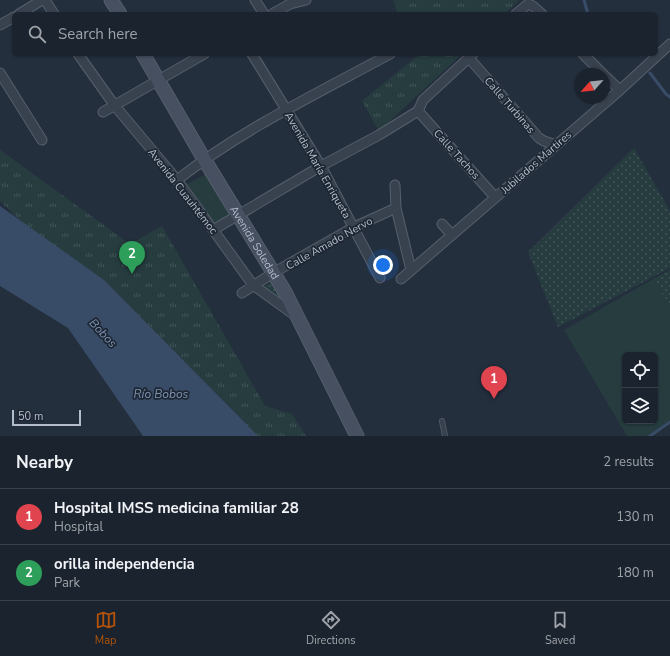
<!DOCTYPE html>
<meta charset="utf-8">
<style>
:root{--surface:#1b232e;--page:#242b36;--text:#f1f3f6;--muted:#a0a4aa;--line:#39404a;--accent:#b45309}
body{margin:0;font-family:"Nunito Sans",sans-serif;background:var(--page);color:var(--text)}
.controls{position:absolute;right:12px;bottom:12px;display:grid;overflow:hidden;border-radius:6px;box-shadow:0 1px 3px #0004}
.controls button{width:36px;height:36px;display:grid;place-items:center;padding:0;border:0;border-bottom:1px solid var(--line);background:var(--surface);color:var(--text);font:20px sans-serif}
.compass{position:absolute;left:574px;top:68px;width:36px;height:36px;border-radius:50%;background:var(--surface);box-shadow:0 1px 3px #0004;rotate:243deg}
.scale{position:absolute;left:12px;bottom:10px;width:69px;box-sizing:border-box;padding-left:4px;border:2px solid #b4bcc9;border-top:0;font-size:11px;line-height:14px;white-space:nowrap;color:#b4bcc9;-webkit-text-stroke:3px #1d2633;paint-order:stroke}
.you{position:absolute;left:383px;top:265px;width:14px;height:14px;margin:-10px;border:3px solid #fff;border-radius:50%;background:#1a73e8;box-shadow:0 0 0 6px #1a73e833}
.badge{display:grid;place-items:center;width:26px;height:26px;border-radius:50%;background:var(--accent);color:#fff;font-size:13px;font-weight:700}
.pin{position:absolute;translate:-50% -33px;filter:drop-shadow(0 1px 2px #0008)}
.pin::after{content:'';position:absolute;top:21px;width:14px;height:12px;background:inherit;clip-path:polygon(0 0,100% 0,50% 100%)}
.list{margin:0;padding:0;list-style:none}
h2{display:flex;justify-content:space-between;align-items:center;height:52px;margin:0;padding:0 16px;font-size:17px}
h2 small{font-size:13px;font-weight:400;color:var(--muted)}
.list li{display:grid;grid-template-columns:26px 1fr auto;gap:12px;align-items:center;box-sizing:border-box;height:56px;padding:0 16px;border-top:1px solid var(--line)}
.list b{display:block;font-size:15px;white-space:nowrap}
.list p{margin:0;font-size:13px;white-space:nowrap;color:var(--muted)}
.list em{font-size:13px;font-style:normal;color:var(--muted)}
.icon{flex:none;width:22px;height:22px;fill:none;stroke:currentColor;stroke-width:2;stroke-linecap:round;stroke-linejoin:round}
.map{position:relative;flex:none;width:670px;height:436px;overflow:hidden}
.search{position:absolute;background:var(--surface);box-shadow:0 1px 3px #0004;left:12px;right:12px;top:12px;height:44px;display:flex;align-items:center;gap:10px;box-sizing:border-box;padding:0 14px;border-radius:6px;color:var(--muted);font-size:15px}
.sheet{height:164px;background:var(--surface)}
nav{display:flex;justify-content:space-around;align-items:center;box-sizing:border-box;height:56px;border-top:1px solid var(--line);background:var(--surface);font-size:11px;color:var(--muted)}
nav a{display:grid;justify-items:center;gap:2px}
nav .on{color:var(--accent)}
.map>svg:first-child{display:block}
.grass{fill:url(#grass-dots)}
.park{fill:url(#park-tufts)}
.pitch{fill:#263c3f;fill-rule:evenodd}
.water{fill:#394c67}
.lines{fill:none;stroke-linecap:round;stroke-linejoin:round}
.stream{stroke:#394c67;stroke-width:3}
.lane-casing{stroke:#565f6c;stroke-width:6}
.street-casing{stroke:#565f6c;stroke-width:11}
.secondary-casing{stroke:#565f6c;stroke-width:15}
.lane{stroke:#38414e;stroke-width:4.5}
.street{stroke:#38414e;stroke-width:9}
.secondary{stroke:#465061;stroke-width:13}
.labels{text-anchor:middle;stroke-width:3.5;stroke-linejoin:round;paint-order:stroke}
.street-label{font-size:11px;fill:#b4bcc9;stroke:#1d2633}
.water-label{font-size:12px;font-style:italic;fill:#7c92b1;stroke:#1d2633}
</style>
<div class="map">
<svg width="670" height="436" viewBox="0 0 670 436">
<defs>
<pattern id="grass-dots" width="8" height="8" patternUnits="userSpaceOnUse"><rect width="8" height="8" fill="#263c3f"/><path d="M2 2h.1M6 6h.1" fill="none" stroke="#435659" stroke-width="1.8" stroke-linecap="round"/></pattern>
<pattern id="park-tufts" width="24" height="20" patternUnits="userSpaceOnUse"><rect width="24" height="20" fill="#263c3f"/><path d="M3 7l-1-3M5 7V3M7 7l1-3M15 17l-1-3M17 17v-4M19 17l1-3" fill="none" stroke="#435659"/></pattern>
</defs>
<rect width="100%" height="100%" fill="#242f3e"/>
<path class="grass" d="M634 148 670 211V268L558 327 528 252Z
M670 270V308L653 279Z
M271 282 281 297 278 298 263 287Z"/>
<path class="park" d="M393 0H519L505 14H398Z
M420 54H462L379 131 362 101Z
M0 150 130 244 162 226 265 406 292 414 306 436H243L0 201Z"/>
<path class="pitch" d="M208 173 233 213 214 225 187 184Z
M653 279 670 308V420L649 436H627L564 330ZM625 355H655V421H625Z"/>
<path class="water" d="M0 206 104 280 258 436H143L68 328 0 286Z"/>
<g class="lines">
<path class="stream" d="M584 0 588 14
M639 54 641 55
M650 73 666 94 670 97
M650 436 670 422"/>
<g class="lane-casing">
<path id="lane" d="M442 421 445 436"/>
</g>
<g class="street-casing">
<path id="street" d="M45 0 54 14
M255 0 264 14
M19 14 42 0
M272 14 290 4 306 0
M516 14 528 4 533 6 542 14
M0 25 14 17
M78 54 115 106 177 180 253 285 296 316
M252 54 321 166 380 278
M583 54 603 74
M469 58 539 138 544 141 556 145
M0 73 42 140
M604 75 620 90
M418 111 495 197
M103 112 204 54
M177 180C241 130 318 93 390 54
M395 185 396 208 411 270
M442 224 452 235
M213 230 321 166 379 135 418 111 423 100 473 54
M401 279 620 90 670 44
M242 293 273 273 354 227 396 208"/>
</g>
<g class="secondary-casing">
<g id="secondary">
<path d="M111 0 120 14"/>
<path id="s1" d="M143 54 204 159 285 292 357 436"/>
</g>
</g>
<use href="#lane" class="lane"/>
<use href="#street" class="street"/>
<use href="#secondary" class="secondary"/>
</g>
<g class="labels">
<g class="street-label">
<text transform="translate(510 105) rotate(49)" y="4">Calle Turbinas</text>
<text transform="translate(457 154) rotate(48)" y="4">Calle Tachos</text>
<text transform="translate(536 162) rotate(-41)" y="4">Jubilados Martires</text>
<text transform="translate(318 165) rotate(60)" y="4">Avenida María Enriqueta</text>
<text transform="translate(183 191) rotate(52)" y="4">Avenida Cuauhtémoc</text>
<text dy="4" stroke="none"><textPath href="#s1" startOffset="219">Avenida Soledad</textPath></text>
<text transform="translate(329 243) rotate(-29)" y="4">Calle Amado Nervo</text>
</g>
<g class="water-label">
<text transform="translate(103 333) rotate(47)" y="4">Bobos</text>
<text x="161" y="398">Río Bobos</text>
</g>
</g>
</svg>
<div class="controls">
<button><svg class="icon" aria-label="locate" viewBox="0 0 24 24"><circle cx="12" cy="12" r="6"/><path d="M12 2v4M12 18v4M2 12h4M18 12h4"/></svg></button>
<button><svg class="icon" aria-label="layers" viewBox="0 0 24 24"><path d="M12 4l9 5-9 5-9-5zM3 14l9 5 9-5"/></svg></button>
</div>
<svg class="compass" viewBox="-18 -18 36 36"><path d="M0-13l5 13h-10z" fill="#e53935"/><path d="M0 13l5-13h-10z" fill="#a0a4aa"/></svg>
<div class="scale">50 m</div>
<div class="you"></div>
<div class="pin badge" style="left:494px;top:399px;background:#e0444e">1</div>
<div class="pin badge" style="left:132px;top:274px;background:#2e9e5b">2</div>
<div class="search"><svg class="icon" aria-label="search" viewBox="0 0 24 24"><circle cx="10" cy="10" r="6"/><path d="M15 15l6 6"/></svg>Search here</div>
</div>
<section class="sheet">
<h2>Nearby<small>2 results</small></h2>
<ul class="list">
<li><span class="badge" style="background:#e0444e">1</span><div><b>Hospital IMSS medicina familiar 28</b><p>Hospital</p></div><em>130 m</em></li>
<li><span class="badge" style="background:#2e9e5b">2</span><div><b>orilla independencia</b><p>Park</p></div><em>180 m</em></li>
</ul>
</section>
<nav>
<a class="on"><svg class="icon" aria-label="map" viewBox="0 0 24 24"><path d="M3 6l6-2 6 2 6-2v14l-6 2-6-2-6 2zM9 4v14M15 6v14"/></svg>Map</a>
<a><svg class="icon" aria-label="directions" viewBox="0 0 24 24"><path d="M12 3l9 9-9 9-9-9zM9 14v-3h6M13 9l2 2-2 2"/></svg>Directions</a>
<a><svg class="icon" aria-label="saved" viewBox="0 0 24 24"><path d="M7 4h10v16l-5-4-5 4z"/></svg>Saved</a>
</nav>
